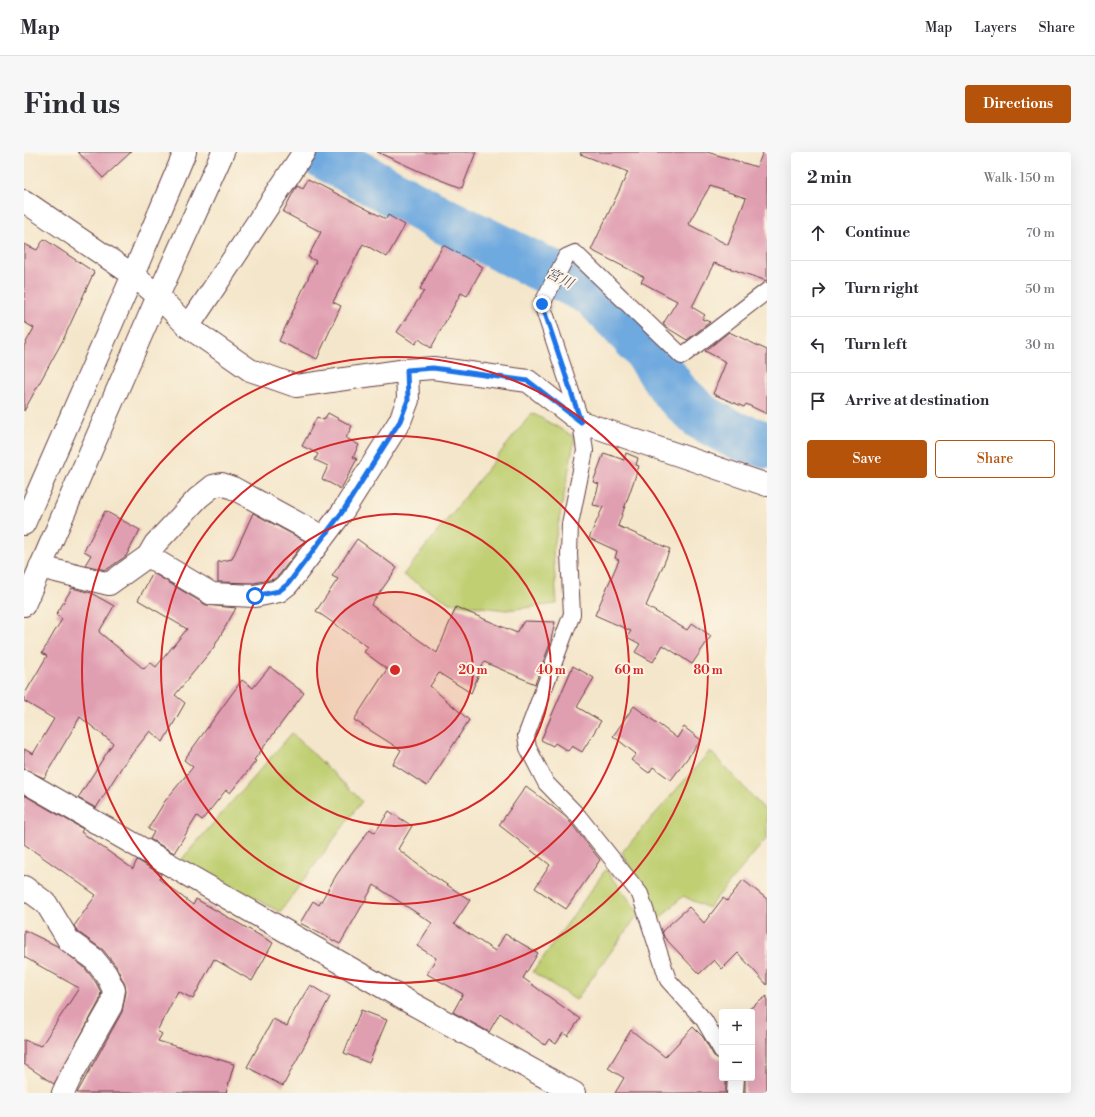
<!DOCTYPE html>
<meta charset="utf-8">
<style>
:root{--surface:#fff;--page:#f7f7f7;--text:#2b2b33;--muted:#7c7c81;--line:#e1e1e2;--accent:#b45309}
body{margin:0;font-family:"Libre Bodoni","Noto Serif JP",serif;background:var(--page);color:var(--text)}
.controls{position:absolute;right:12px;bottom:12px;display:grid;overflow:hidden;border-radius:4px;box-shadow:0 4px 16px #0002}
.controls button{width:36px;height:36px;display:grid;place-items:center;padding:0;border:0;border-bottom:1px solid var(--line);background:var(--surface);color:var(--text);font:20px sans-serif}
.stop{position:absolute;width:12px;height:12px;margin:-9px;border:3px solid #1a73e8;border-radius:50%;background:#fff}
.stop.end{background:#1a73e8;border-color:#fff;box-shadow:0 1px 4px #0008}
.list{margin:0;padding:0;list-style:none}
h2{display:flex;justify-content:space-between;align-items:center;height:52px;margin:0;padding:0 16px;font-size:17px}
h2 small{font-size:13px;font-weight:400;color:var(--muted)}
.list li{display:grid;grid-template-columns:26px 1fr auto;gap:12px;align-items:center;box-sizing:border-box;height:56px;padding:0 16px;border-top:1px solid var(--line)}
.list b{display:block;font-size:15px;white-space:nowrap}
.list em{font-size:13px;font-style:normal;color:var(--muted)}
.actions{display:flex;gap:8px;padding:12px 16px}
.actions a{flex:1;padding:9px 0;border:1px solid var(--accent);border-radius:4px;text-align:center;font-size:14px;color:var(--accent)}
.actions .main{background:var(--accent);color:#fff}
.icon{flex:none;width:22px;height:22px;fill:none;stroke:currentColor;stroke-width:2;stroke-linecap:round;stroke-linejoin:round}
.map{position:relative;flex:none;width:743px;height:941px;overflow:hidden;border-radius:4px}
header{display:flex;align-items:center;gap:24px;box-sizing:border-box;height:56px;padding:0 20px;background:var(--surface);border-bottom:1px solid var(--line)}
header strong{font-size:19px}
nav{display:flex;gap:22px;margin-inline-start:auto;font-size:14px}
.intro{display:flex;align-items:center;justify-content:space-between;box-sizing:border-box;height:96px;padding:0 24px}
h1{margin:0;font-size:28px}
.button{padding:10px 18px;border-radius:4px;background:var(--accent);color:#fff;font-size:14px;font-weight:700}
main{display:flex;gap:24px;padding:0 24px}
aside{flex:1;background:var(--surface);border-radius:4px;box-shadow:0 4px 16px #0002}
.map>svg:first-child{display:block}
.green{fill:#bfcf72;stroke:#84774e}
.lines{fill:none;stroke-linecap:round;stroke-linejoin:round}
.river{stroke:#6ea9df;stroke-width:47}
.building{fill:#e09eb1;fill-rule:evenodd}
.service-casing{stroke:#643d43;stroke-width:18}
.minor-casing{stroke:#643d43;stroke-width:24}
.tertiary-casing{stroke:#643d43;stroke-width:24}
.service{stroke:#fff;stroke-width:16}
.minor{stroke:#fff;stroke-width:22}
.tertiary{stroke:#fff;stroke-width:22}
.route{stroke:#1a73e8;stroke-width:5}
.ring{fill:none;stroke:#d62828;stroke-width:2}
.labels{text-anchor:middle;stroke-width:4;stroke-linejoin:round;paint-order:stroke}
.water-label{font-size:14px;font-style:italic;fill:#574f6a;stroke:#fcf5e5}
.centre{fill:#d62828;stroke:#fcf5e5;stroke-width:2}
.ring-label{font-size:12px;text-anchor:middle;font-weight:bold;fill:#d62828;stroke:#fcf5e5;stroke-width:4;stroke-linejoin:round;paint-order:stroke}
</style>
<header>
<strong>Map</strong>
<nav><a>Map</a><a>Layers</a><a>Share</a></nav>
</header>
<div class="intro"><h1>Find us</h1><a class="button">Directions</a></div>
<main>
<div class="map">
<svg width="743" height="941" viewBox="0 0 743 941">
<rect width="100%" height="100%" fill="#fcf5e5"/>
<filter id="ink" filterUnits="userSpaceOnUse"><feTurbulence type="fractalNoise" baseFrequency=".025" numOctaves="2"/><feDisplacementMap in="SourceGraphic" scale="8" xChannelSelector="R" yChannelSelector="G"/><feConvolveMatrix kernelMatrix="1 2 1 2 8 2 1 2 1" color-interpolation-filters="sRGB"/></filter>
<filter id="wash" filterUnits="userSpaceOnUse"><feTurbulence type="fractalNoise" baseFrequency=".012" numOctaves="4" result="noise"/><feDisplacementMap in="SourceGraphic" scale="16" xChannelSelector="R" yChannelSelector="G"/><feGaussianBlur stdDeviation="0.9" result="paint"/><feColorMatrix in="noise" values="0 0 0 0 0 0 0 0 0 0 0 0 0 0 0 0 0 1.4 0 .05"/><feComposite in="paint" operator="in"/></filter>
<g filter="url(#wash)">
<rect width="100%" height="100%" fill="#f4e6ca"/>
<path class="green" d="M508 261 551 285 529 400 533 452 482 458 426 451 379 423Z
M268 581 338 649 256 760 158 707Z
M686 599 743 660V686L684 756 659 744 634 768 598 700Z
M582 717 615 761 552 848 509 820Z"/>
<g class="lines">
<path class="river" d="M293 0 413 65 570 142 620 195 650 239 676 264 708 282 743 293"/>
</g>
<g id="blocks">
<path class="building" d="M54 0H107L79 26Z
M353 0H452L438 36 397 20Z
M557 0H683L733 15 739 0H743V129L690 111 668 155 681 163 678 167 686 170 663 188 642 175 639 172 653 149 617 130 620 125 567 98 604 20 556 2ZM686 34 722 46 704 93 664 72Z
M284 27 362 67 364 63 381 73 363 105 339 92 309 150 317 154 293 207 255 189 292 109 284 105 297 80 259 60 273 33 279 36Z
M20 87 70 120 39 188 0 259V194L10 176 0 170V92L13 98Z
M419 93 459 115 443 144 437 141 407 196 395 187 391 192 373 180 400 139 396 137Z
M705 180 743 198V262L722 252 720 255 689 242 702 210 681 199Z
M304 261 328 274 322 286 335 293 329 305 333 307 317 337 298 327 304 314 291 308 294 302 278 294 293 265 300 268Z
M580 301 600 308 602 301 614 306 612 313 615 314 594 374 646 397 622 454 663 478 668 471 687 484 668 512 639 493 629 510 611 500 616 492 603 485 607 479 571 463 595 408 591 406 593 399 565 386 579 355 569 353 575 332 569 330Z
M81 359 116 378 102 404 82 418 61 413 67 403 60 399Z
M229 361 281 389 255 423 250 427 230 431 194 430V410L208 407Z
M333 387 373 416 347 453 413 501 432 455 493 481 500 469 531 470 526 492 511 532 460 510 447 541 415 521 406 534 445 568 403 634 369 612 377 598 330 568 363 517 340 500 344 495 292 459 314 427 308 424Z
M129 421 182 453 212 456 190 495 151 543 161 551 139 590 126 579 99 613 72 656 54 646 89 591 56 565 20 626 0 617V597L9 602 30 567 0 549V543L23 504 18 501 38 467 32 463 48 436 67 441 90 454 75 480 120 517 126 510 132 515 163 477 114 448Z
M549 514 570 526 553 555 577 569 558 600 548 594 544 599 531 591 529 594 517 588Z
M246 515 280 541 230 608 232 609 206 641 202 638 178 668 173 664 150 701 126 687 130 680 124 677 141 649 169 615 160 608 218 528 229 536Z
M610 554 653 586 660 575 677 588 647 628 629 615 625 621 607 608 612 602 589 584Z
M502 634 542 665 576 708 542 757 511 736 526 713 475 673Z
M0 643 59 677 57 680 109 717 113 708 137 722 135 727 169 753 172 747 249 791 228 829 190 807 169 847 154 839 133 879 138 882 134 889 210 912 202 941H53L98 860 102 840 101 833 92 814 79 798 54 780 50 774 72 743 0 692Z
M365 659 388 674 374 697 402 719 446 748 430 772 471 799 481 782 514 801 499 826 556 867 544 884 539 881 532 892 525 887 521 893 476 861 465 880 429 860 439 842 403 822 412 806 393 794 408 771 350 733 316 792 276 771 289 749 295 753 313 722 346 677 351 681Z
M719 728 743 747V833L714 801 698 817 690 808 675 822 640 785 638 779 665 755 680 771 699 746 703 749Z
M0 778 33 794 60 815 71 829 77 840 75 850 30 932 0 912V888L17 894 55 836 0 805Z
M286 833 306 845 259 934 223 915 249 867 263 874 270 859Z
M743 844V941H721V926H728V860H721Z
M337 858 363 868 345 911 320 901Z
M669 875 679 885 690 904 698 908V926H702V941H591L600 926 584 916 607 878 641 905Z"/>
</g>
</g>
<g filter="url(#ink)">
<use href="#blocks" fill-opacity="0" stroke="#643d43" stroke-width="1"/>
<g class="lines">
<g class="service-casing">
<path id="service" d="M698 899 680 868 644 828 616 742 554 664 522 631 504 596 502 584 548 462 545 402 546 372 561 299 557 270 518 152 542 105 551 101 658 204 743 139
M711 941 712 926"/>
</g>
<g class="minor-casing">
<path id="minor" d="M134 144 164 175 226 218 272 234 383 218 409 216 504 229 557 270 743 333
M164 175 280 0
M124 404 188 442 231 444 255 439 264 432 319 359 376 269 384 248 383 218
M16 415 85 432 124 404 131 392 174 346 189 334 198 332 209 336 299 385
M0 629 378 846 550 941
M0 735 22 751 45 789 69 806 82 822 90 838 87 854 47 924 39 941"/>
</g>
<g class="tertiary-casing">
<path id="tertiary" d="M0 49 109 123 134 144
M0 372 109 123 161 0
M0 453 134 144 199 0"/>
</g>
<use href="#service" class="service"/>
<use href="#minor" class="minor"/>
<use href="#tertiary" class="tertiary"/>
</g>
</g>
<g class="lines" filter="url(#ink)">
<path class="route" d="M231 444 255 439 264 432 319 359 376 269 384 248 383 218 409 216 504 229 557 270 518 152"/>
</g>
<circle cx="371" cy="518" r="78" fill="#d62828" fill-opacity=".12"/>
<g class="ring">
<circle cx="371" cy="518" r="78"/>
<circle cx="371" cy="518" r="156"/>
<circle cx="371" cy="518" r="234"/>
<circle cx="371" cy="518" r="313"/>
</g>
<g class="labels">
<g class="water-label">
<text transform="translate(536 126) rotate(26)" y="5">宮川</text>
</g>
</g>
<circle cx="371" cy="518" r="6" class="centre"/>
<g class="ring-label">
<text x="449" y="522">20 m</text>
<text x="527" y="522">40 m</text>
<text x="605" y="522">60 m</text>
<text x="684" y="522">80 m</text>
</g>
</svg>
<div class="controls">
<button>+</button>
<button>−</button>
</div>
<div class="stop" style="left:231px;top:444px"></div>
<div class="stop end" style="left:518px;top:152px"></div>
</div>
<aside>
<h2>2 min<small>Walk · 150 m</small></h2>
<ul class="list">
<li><svg class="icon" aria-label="ahead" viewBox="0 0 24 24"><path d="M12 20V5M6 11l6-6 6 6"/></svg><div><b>Continue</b></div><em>70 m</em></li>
<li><svg class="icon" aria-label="right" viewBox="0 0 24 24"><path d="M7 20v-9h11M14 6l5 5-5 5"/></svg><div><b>Turn right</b></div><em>50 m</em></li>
<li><svg class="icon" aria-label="left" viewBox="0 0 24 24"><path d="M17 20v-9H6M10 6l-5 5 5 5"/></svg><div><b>Turn left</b></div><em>30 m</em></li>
<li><svg class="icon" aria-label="arrive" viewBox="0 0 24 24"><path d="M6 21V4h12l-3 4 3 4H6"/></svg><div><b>Arrive at destination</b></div></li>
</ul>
<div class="actions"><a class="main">Save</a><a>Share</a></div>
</aside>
</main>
